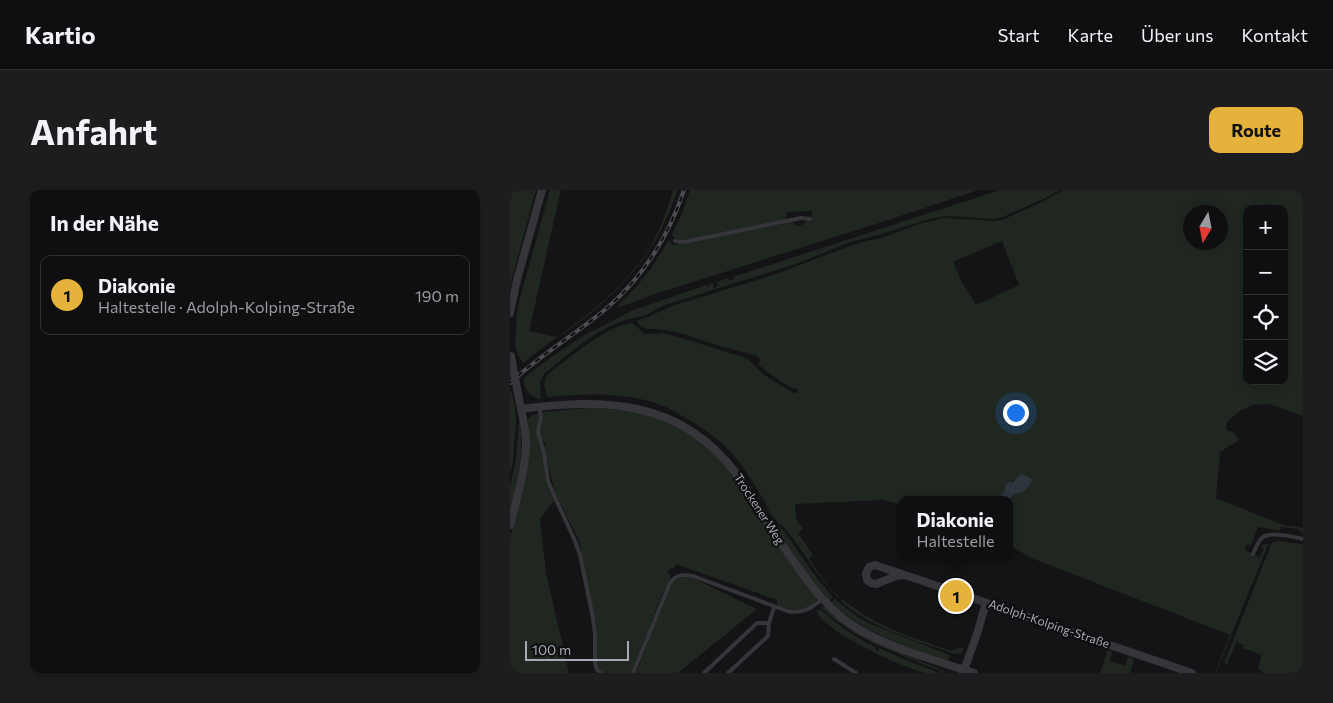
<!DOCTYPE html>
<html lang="de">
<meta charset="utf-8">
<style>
:root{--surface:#0f0e10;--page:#1d1c1e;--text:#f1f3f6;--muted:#9b9c9f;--line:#2f2e30;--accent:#e5b33c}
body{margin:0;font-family:Commissioner,sans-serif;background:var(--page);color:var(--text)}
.controls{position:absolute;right:15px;top:15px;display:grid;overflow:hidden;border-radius:10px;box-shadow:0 2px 12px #0003}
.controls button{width:45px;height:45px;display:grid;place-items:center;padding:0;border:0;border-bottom:1px solid var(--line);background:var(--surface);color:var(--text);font:25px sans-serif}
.compass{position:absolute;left:673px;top:15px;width:45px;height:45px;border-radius:50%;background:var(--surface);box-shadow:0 2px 12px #0003;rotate:190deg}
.scale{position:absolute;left:15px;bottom:12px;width:104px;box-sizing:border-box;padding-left:5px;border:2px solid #a6aab4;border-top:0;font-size:14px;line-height:18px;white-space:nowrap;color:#a6aab4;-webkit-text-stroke:4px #0f0e10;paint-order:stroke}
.you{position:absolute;left:505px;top:222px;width:18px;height:18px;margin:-12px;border:4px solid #fff;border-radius:50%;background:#1a73e8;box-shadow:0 0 0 8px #1a73e833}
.badge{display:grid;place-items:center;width:32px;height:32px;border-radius:50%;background:var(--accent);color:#111;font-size:16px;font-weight:700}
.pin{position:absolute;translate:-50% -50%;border:2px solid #fff;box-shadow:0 1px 5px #0006}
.popup{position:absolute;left:388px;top:306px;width:115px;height:65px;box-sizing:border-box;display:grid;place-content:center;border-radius:10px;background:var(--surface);filter:drop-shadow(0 1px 4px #0005);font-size:16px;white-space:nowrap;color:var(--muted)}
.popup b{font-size:19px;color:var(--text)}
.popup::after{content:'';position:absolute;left:50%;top:100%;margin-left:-10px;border:10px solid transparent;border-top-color:var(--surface)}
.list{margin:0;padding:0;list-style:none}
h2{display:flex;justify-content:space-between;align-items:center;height:65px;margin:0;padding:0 20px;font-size:21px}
h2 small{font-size:16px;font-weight:400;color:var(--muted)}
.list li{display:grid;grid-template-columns:32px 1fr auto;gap:15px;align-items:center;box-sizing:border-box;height:80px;margin:0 10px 10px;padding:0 10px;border:1px solid var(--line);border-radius:10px}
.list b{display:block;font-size:19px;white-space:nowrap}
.list p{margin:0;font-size:16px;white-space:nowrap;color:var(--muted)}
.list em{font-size:16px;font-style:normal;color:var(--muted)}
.icon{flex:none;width:28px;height:28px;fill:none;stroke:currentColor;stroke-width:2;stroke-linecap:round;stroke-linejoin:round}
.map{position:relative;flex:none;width:793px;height:483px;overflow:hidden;border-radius:10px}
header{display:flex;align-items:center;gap:30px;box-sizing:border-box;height:70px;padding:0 25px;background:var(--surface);border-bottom:1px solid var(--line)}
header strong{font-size:24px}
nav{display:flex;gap:28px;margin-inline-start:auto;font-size:18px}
.intro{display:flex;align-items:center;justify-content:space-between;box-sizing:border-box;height:120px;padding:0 30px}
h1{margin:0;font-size:35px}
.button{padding:12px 22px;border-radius:10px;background:var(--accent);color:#111;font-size:18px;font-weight:700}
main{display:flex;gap:30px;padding:0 30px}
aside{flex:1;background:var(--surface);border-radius:10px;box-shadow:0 2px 12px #0003}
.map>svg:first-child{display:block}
.green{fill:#202721;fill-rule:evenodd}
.water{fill:#2e353d}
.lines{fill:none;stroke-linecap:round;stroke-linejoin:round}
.service{stroke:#35353a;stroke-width:4}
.minor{stroke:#35353a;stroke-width:8}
.rail-casing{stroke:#4c4d53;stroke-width:4}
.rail{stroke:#0f0e10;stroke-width:2;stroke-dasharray:5.5;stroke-linecap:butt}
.minor-bridge{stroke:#35353a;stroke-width:8}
.labels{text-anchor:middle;stroke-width:4.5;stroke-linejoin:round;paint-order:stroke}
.street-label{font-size:12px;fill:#a6aab4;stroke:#0f0e10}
</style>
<header>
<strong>Kartio</strong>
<nav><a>Start</a><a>Karte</a><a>Über uns</a><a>Kontakt</a></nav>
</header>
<div class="intro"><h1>Anfahrt</h1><a class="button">Route</a></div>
<main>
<aside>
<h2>In der Nähe<small></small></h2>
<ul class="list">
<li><span class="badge">1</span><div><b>Diakonie</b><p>Haltestelle · Adolph-Kolping-Straße</p></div><em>190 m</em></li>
</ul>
</aside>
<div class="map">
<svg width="793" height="483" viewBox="0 0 793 483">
<rect width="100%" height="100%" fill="#141315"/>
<path class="green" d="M2 0H26L0 96V5Z
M40 0H51L19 141 47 147C77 126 107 102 129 73 146 52 156 25 163 0H167C150 59 111 102 63 137 55 143 47 147 40 152 31 159 22 166 13 173L8 165 5 155 7 121 12 101Z
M180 0H468L369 33 145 104 113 116 106 117C128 98 144 75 159 50L163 55H166L169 53 174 54 282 32 287 36H290L297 31 301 30 302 21 277 22 276 27 273 30 174 50 166 49 162 45 172 23Z
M490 0H549L540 6 493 27 483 29 438 26 419 29 369 45 340 52 289 73 152 116 136 125 112 131 92 140 71 154 35 183 30 191 31 209C21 208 12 199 14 188L40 168 73 146 121 121 196 95 199 97 200 94H204L203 97 205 98 208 95 206 92 218 88 219 90H222L224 88V86L232 84Z
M553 0H793V226L759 214 742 215 728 222 718 231 716 237 718 241H723L729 250 710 262 706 308 773 335 793 338V342H790L789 339 771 337 770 341 749 337 746 341 741 355 737 354 735 360 750 367 754 359 751 358 752 355 757 354 758 355 706 483H705L720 445 524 369 500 356V310H499C507 306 505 296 505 288L490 307 491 310H392V315L373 310 285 314 286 329 293 339 288 343 303 365 299 369 319 397 329 407 328 408C309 388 295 364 278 342 272 334 262 329 258 319 250 301 231 272 216 257 207 248 196 241 186 234 172 226 157 216 142 212 107 202 72 204 37 207L34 194 37 185C62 167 91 138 122 133L135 144 153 143 178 150 236 168C243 172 247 179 253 184 257 187 281 202 284 203 286 203 287 202 288 202L287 199C279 198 255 181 249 175L250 169 247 166C234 162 220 159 206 155 189 150 172 142 154 140 142 138 133 142 126 131L138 127 162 116 263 85 348 53 371 48 409 34 434 28 481 31 492 30 532 12ZM737 19H774V191H737ZM681 22H711V52H681ZM492 51 509 95 466 115 453 94 443 72Z
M1 201 5 215 6 230 3 270 0 285V202Z
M80 218 117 220 146 227 180 245 200 259 214 272 307 408C302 425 279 420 267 415V410L166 374 165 377 161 379 157 382 161 386 160 389 152 405 122 481 121 483H93L89 479 87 473 86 434 71 365 70 352 45 303 34 257 36 254C24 243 35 235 32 222Z
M28 223 29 228 27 242 32 263 36 291 44 311 30 329 36 383 59 483H0V349L14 294 19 268 18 230 20 227Z
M10 233C14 265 8 291 0 322V297L6 270 9 234Z
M258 326 274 341 303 383 323 407 319 411 298 386Z
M766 351 793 354V480L784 483H753L748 477 752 465 733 458 734 455 727 452 725 455 717 474 714 473 761 355 762 353Z
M174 387 183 388 247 419 168 483H126L161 394 164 390Z
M325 409 346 426 360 434 440 465 439 470C428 469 416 464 406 460 374 448 347 436 321 413Z
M333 409C363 436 404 448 442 461L451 457 454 458 451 463 445 464C407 451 361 438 331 411Z
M310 417H314L321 423 398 466 432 480 435 482 434 483 363 453 344 443 324 429Z
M310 419C327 434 345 448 366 457V461H367L369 458 396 470 430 483C425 483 419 483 415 483 391 477 315 442 306 421Z
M598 460 602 462 600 471 615 476 618 467 624 469 620 483H590Z"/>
<path class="water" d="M511 284 519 287 522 290C519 299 513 303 504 304 501 310 498 310 491 310L490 308 491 304 495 301V297L497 293 503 292Z"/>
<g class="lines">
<path class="service" d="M165 51 174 52 291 28 300 29
M29 217 31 227 28 242 34 263 38 291 43 303 65 351 70 365 83 428 85 445V473L87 480 91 483
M743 364C746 358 748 351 753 347 762 341 783 347 793 349
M324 469 346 483
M123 483 160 393C166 384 174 384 183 386L277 421C292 424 301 419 312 409
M194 483 247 433H259
M218 483 258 446 259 433 264 417"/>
<path class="minor" d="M0 123 7 90 32 0
M11 219C96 208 170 210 226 283 244 311 261 339 280 366 299 393 318 421 347 438 381 459 425 470 464 483
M0 335C7 308 16 279 16 250 15 235 11 219 8 204
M395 385 386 386 366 394 361 393 357 390 356 384 359 377 365 375 395 385 682 483
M453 483 467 444 476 413"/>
<g class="rail-casing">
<path id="rail" d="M0 193C30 165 66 144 97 118 133 87 159 45 174 0"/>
</g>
<use href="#rail" class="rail"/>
<path class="minor-bridge" d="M1 166 8 204"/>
</g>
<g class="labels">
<g class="street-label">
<text transform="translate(249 319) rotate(57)" y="4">Trockener Weg</text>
<text transform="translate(539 434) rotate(19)" y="4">Adolph-Kolping-Straße</text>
</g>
</g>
</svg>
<div class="controls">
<button>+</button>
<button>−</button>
<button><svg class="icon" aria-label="locate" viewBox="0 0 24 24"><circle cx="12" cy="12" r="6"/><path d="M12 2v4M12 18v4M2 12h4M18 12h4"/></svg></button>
<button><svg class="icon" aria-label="layers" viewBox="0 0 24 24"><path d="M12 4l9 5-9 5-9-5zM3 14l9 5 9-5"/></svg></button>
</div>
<svg class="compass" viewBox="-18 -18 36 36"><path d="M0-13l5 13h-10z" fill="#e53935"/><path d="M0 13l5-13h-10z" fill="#9b9c9f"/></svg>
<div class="scale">100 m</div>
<div class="you"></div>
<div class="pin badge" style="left:446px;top:406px">1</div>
<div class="popup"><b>Diakonie</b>Haltestelle</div>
</div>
</main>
